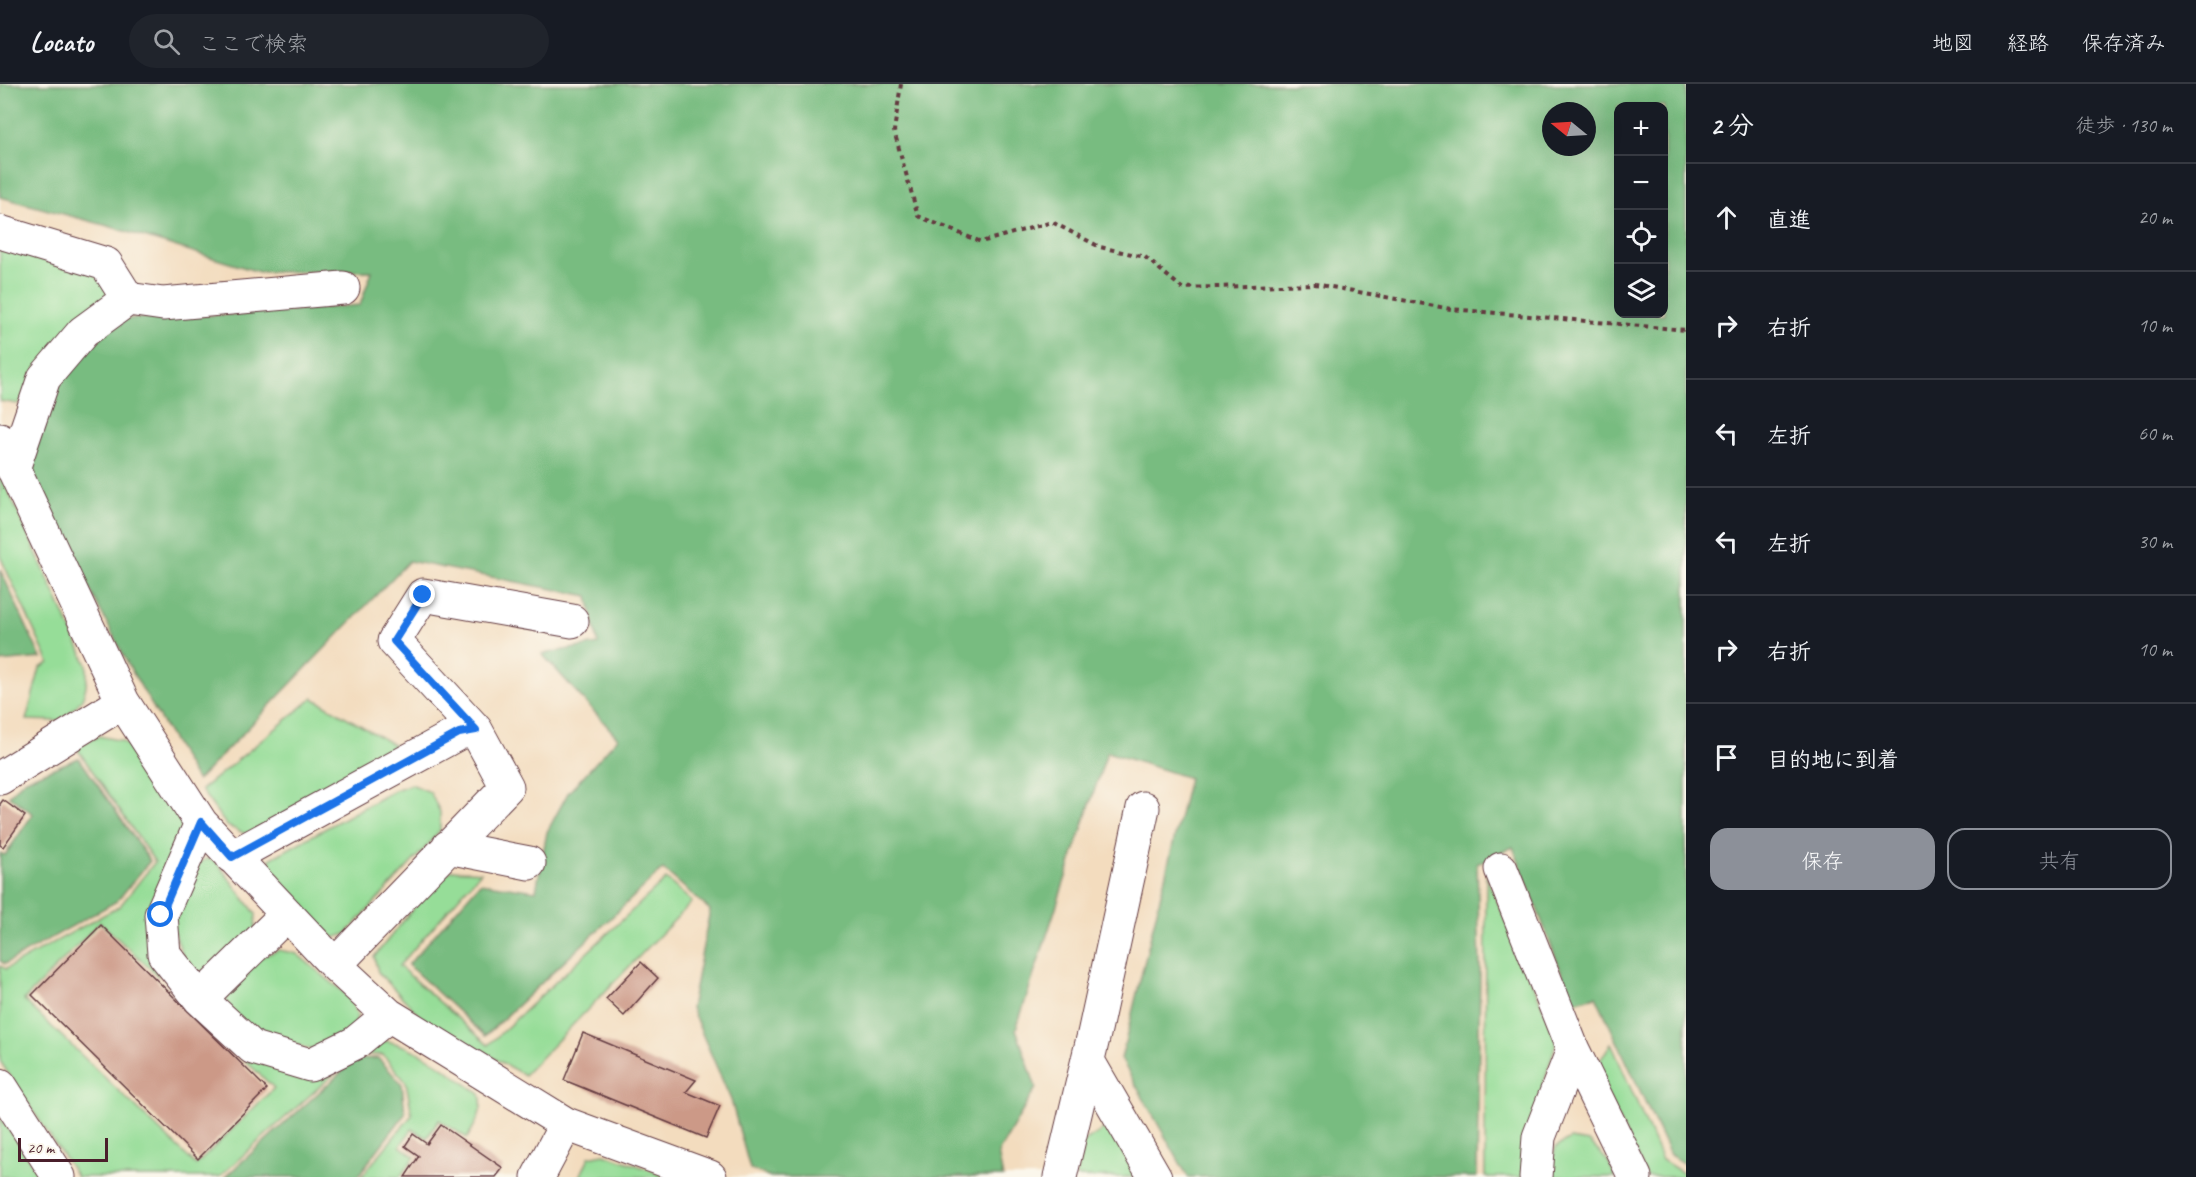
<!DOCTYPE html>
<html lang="ja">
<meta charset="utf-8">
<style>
:root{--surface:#171b24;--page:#20242c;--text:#f1f3f6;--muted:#9ea1a6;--line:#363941;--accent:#8c9099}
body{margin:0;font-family:Caveat,"Klee One",sans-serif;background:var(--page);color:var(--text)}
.controls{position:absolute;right:18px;top:18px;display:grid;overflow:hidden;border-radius:12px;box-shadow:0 6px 24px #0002}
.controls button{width:54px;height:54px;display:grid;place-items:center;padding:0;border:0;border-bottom:2px solid var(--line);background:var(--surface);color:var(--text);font:30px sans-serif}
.compass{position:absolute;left:1542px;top:18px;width:54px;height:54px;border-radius:50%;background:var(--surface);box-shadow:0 6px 24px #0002;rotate:288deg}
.scale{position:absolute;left:18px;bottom:15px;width:90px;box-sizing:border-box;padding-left:6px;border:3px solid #4a1f2b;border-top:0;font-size:16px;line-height:21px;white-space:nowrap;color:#4a1f2b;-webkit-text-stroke:4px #fbf7ec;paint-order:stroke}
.stop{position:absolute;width:18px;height:18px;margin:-14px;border:4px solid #1a73e8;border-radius:50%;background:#fff}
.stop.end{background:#1a73e8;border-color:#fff;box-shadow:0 2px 6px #0008}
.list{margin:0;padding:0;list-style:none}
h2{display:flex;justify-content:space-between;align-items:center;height:78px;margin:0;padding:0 24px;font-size:26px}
h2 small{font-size:20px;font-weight:400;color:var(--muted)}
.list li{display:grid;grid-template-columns:39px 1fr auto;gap:18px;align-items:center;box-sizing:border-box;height:108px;padding:0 24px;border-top:2px solid var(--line)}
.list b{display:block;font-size:22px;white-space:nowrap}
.list em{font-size:20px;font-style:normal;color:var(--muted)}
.actions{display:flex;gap:12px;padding:18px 24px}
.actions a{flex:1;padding:14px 0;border:2px solid var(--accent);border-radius:18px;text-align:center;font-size:21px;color:var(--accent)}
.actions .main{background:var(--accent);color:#fff}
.icon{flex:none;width:33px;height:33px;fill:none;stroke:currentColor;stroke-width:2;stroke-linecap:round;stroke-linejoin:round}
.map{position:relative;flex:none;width:1686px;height:1093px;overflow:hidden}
header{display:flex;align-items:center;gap:36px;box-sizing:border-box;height:84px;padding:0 30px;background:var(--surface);border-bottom:2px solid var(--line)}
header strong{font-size:28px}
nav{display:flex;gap:33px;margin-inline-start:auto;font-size:21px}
.search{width:420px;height:54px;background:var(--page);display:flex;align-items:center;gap:15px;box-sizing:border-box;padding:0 21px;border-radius:33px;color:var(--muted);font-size:22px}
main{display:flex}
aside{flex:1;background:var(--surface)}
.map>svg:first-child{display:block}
.green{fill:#96dd98;stroke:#707e62;stroke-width:1.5}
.forest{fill:#78bc80;stroke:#616e56;stroke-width:1.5;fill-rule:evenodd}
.building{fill:#cc9987}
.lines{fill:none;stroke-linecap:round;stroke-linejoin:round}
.minor-casing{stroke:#633b41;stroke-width:35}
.path{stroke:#633b41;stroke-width:4;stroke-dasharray:4.5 4.5;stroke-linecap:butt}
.minor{stroke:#fff;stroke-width:33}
.route{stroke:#1a73e8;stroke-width:8}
</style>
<header>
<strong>Locato</strong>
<div class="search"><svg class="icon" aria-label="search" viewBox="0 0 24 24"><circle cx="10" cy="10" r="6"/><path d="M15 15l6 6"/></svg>ここで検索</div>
<nav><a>地図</a><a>経路</a><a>保存済み</a></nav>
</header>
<main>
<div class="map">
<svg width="1686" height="1093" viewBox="0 0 1686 1093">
<rect width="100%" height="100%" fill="#fbf7ec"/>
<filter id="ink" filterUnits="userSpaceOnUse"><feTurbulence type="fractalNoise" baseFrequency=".0167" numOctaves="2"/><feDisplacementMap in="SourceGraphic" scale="12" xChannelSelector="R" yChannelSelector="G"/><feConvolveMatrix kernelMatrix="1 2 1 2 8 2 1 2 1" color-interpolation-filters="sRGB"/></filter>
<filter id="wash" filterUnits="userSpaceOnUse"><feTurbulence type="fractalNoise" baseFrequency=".008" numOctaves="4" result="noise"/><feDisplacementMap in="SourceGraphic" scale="24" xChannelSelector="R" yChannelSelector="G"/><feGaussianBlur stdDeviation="1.35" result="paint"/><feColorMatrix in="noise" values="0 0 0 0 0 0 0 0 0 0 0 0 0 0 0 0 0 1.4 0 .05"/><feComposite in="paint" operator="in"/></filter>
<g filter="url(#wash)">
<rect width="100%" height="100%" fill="#f3dcbe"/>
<path class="green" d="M0 161 97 188 109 209 18 320 0 317Z
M0 389 87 581C88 612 83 618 60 637L26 636 40 584 49 579 0 472Z
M313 614 396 662 267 742 246 750 227 742 201 706Z
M99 652 122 657 137 669 189 741 163 887 158 892 100 838 24 916 196 1081 274 1004 204 938 345 980 219 1093H77L0 977V882L6 885 120 822 155 778 76 663Z
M411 700 430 708 440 728V746L427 762 346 850 334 854 268 790 270 775 395 706Z
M206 775 215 776 256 830 255 846 213 889 190 892 171 839 191 784Z
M452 786 481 788 399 882 488 961 666 795 692 818 524 991 422 934 378 888 374 873 432 801Z
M1486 791 1557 956 1527 1053 1524 1093H1485Z
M279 866 297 870 348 912 357 930 355 946 319 968 251 947 227 925 226 908 256 875Z
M386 957C422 964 451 989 480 1010 485 1026 475 1041 467 1054L439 1036 427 1054 412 1045 400 1062 415 1073 400 1093H361L412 1031 406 998 383 971 360 970 372 962Z
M1611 959 1662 1076 1686 1091V1093H1647L1594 986Z
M0 1032 41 1093H0Z
M1106 1044 1131 1075 1142 1093H1076L1084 1058Z
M1570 1055 1589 1058 1608 1077 1615 1093H1546L1556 1063Z
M604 1070 671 1093H580L589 1073Z"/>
<path class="forest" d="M0 0H1686V1081L1670 1071 1596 912 1573 918 1513 763 1477 780 1480 883 1477 1093H1188L1121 975 1189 694 1107 668 1016 945 1036 1004 998 1069 1003 1093H771L750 1085 731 1016 691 924 710 826 663 785 485 952 408 881 480 799 536 807 547 748 568 709 618 654 542 570 598 560 588 512 409 477 197 697 131 586 94 514 30 383 59 287 123 235 243 230 360 221 372 187 259 188 108 142 0 113ZM1618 22H1664V230H1618ZM1551 27H1587V63H1551Z
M0 485 41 574 0 578Z
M79 674 150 777 117 817 5 880 0 877V769L5 771 33 730 9 712 24 696Z
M378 974 402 1000 405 1030 357 1093H225L356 975Z"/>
<g id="blocks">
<path class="building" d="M3 716 25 732 3 763 0 761V720Z
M101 841 267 1005 198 1075 32 911Z
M641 878 658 894 624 932 606 915Z
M583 949 696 996 686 1008 720 1022 706 1054 564 996Z
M441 1041 503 1084 496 1093H405L419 1072 405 1062 413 1050 427 1060Z"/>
</g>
</g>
<g filter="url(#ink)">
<use href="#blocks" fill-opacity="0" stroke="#633b41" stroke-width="1.5"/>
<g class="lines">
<g class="minor-casing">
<path id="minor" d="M0 148 106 180 128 215
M0 356 123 618 201 739 335 881 389 931 566 1040 710 1093
M13 385 44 294 83 248 128 215 163 220 343 204
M476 646 394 557 423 511 572 537
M0 694 123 618
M201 739 161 831 164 870 200 915 253 964 310 981 355 959 389 931
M448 763 529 779
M232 773 459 649 476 646 507 703 335 881
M1501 785 1573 966 1539 1053 1536 1093
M200 915 287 830
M1573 966 1635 1093
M1088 977 1155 1093
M0 1001 59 1093
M538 1093 566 1040
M1060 1093 1094 950 1143 724"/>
</g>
<path class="path" d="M901 0 894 47 918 132 981 158 1052 138 1100 163 1145 173 1182 204 1315 200 1451 225 1686 246"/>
<use href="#minor" class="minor"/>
</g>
</g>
<g class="lines" filter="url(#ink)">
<path class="route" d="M161 831 201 738 232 773 459 649 476 646 394 557 423 511"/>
</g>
</svg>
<div class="controls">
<button>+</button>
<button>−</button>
<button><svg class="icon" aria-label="locate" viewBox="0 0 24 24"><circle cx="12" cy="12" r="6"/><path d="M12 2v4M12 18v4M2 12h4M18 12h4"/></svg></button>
<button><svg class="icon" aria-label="layers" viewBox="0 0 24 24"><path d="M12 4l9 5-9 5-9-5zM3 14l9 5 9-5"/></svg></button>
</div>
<svg class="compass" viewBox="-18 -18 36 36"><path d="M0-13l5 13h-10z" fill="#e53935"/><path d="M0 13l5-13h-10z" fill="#9ea1a6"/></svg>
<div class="scale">20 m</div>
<div class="stop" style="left:161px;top:831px"></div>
<div class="stop end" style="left:423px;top:511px"></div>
</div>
<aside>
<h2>2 分<small>徒歩 · 130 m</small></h2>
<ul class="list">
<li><svg class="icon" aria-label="ahead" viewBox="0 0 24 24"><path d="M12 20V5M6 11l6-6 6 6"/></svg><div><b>直進</b></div><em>20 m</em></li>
<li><svg class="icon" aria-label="right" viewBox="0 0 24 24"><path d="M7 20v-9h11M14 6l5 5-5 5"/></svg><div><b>右折</b></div><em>10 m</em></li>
<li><svg class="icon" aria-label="left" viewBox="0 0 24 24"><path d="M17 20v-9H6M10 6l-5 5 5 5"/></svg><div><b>左折</b></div><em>60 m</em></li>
<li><svg class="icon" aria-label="left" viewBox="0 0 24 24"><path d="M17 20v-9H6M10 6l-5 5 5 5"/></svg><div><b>左折</b></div><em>30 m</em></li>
<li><svg class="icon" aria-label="right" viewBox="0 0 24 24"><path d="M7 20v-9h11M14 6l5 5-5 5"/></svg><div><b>右折</b></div><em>10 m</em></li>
<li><svg class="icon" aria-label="arrive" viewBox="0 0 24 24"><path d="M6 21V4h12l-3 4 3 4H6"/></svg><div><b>目的地に到着</b></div></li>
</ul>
<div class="actions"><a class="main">保存</a><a>共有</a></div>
</aside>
</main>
